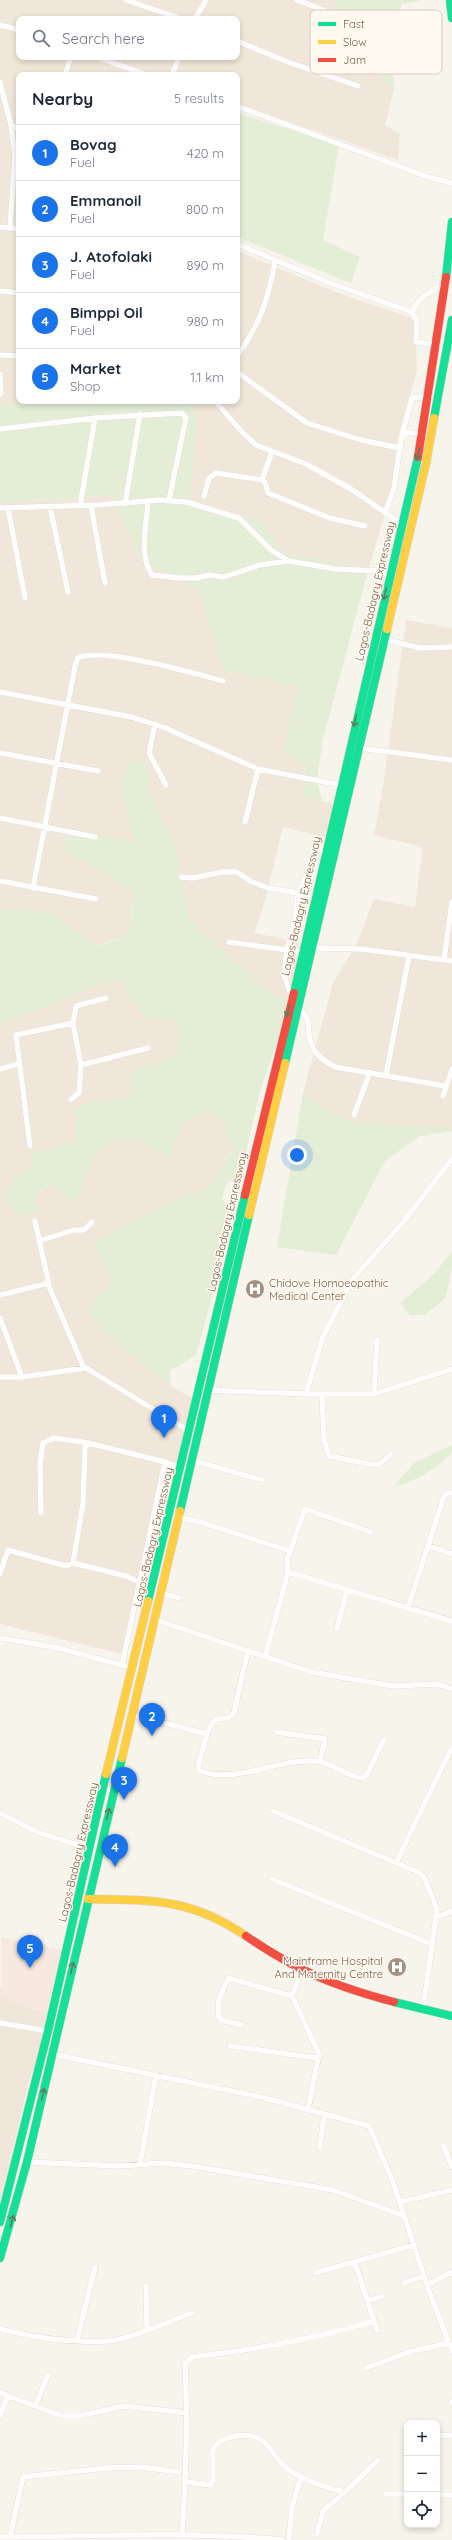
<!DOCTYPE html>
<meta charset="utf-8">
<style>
:root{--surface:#fff;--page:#f6f6f7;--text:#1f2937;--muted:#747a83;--line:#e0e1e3;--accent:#1a73e8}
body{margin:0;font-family:Quicksand,sans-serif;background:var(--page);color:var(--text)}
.controls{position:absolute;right:12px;bottom:12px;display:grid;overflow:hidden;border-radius:8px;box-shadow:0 2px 6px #0003}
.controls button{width:36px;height:36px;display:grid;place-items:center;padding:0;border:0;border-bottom:1px solid var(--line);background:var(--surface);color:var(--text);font:20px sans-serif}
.you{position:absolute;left:297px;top:1155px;width:14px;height:14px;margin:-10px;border:3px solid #fff;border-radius:50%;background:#1a73e8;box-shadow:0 0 0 6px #1a73e833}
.badge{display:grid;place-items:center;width:26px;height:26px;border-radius:50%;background:var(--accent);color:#fff;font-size:13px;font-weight:700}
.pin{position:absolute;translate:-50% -33px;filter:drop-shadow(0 1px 2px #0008)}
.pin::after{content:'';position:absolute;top:21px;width:14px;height:12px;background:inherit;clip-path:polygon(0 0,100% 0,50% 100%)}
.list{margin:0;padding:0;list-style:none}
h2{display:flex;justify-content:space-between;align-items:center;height:52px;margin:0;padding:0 16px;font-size:17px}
h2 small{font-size:13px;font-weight:400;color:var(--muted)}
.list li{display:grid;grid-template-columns:26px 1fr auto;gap:12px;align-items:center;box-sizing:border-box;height:56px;padding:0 16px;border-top:1px solid var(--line)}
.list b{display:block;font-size:15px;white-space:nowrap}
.list p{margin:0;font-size:13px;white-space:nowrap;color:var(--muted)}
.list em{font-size:13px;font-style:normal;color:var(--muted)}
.icon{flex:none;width:22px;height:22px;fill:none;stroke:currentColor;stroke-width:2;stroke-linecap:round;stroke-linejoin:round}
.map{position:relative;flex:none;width:452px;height:2540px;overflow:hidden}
.search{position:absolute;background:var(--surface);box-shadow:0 2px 6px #0003;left:16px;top:16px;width:224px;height:44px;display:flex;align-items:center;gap:10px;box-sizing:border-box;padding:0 14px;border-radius:8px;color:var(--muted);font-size:15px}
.panel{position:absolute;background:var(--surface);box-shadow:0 2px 6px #0003;left:16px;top:72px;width:224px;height:332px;border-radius:8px}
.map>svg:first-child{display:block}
.residential{fill:#f0e7da;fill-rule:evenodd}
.commercial{fill:#f7e9e0}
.green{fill:#e4eed7}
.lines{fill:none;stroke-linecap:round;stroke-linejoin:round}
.street-casing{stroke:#d7d1ca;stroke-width:6}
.fast-casing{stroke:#d7d0c8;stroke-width:9}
.slow-casing{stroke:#d7d0c8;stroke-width:9}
.jam-casing{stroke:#d7d0c8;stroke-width:9}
.street{stroke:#fefdfc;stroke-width:5.5}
.fast{stroke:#16e098;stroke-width:8}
.slow{stroke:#ffcf43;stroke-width:8}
.jam{stroke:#f24e42;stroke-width:8}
.oneway{stroke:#5f7d5f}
.labels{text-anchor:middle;stroke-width:3;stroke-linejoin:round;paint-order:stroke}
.street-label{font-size:11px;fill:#775c4c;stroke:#fff9ef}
.poi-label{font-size:11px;fill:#775c4c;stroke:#fff9ef;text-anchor:start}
.key{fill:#fff9ef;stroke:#d6cabe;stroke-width:1}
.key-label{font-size:11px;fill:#775c4c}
</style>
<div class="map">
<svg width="452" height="2540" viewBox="0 0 452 2540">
<rect width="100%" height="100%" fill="#f7f4ec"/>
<path class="residential" d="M0 0H334L356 60 373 70 394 89 385 125 400 134 398 160 237 103V75H19V401H38L0 405ZM19 19H237V57H19Z
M237 251 341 294 415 319 417 371 404 416 393 487 369 567 283 553 262 522 189 499 184 446 197 418 188 401H237Z
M111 495 139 559 199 590 223 670 297 687 283 752 306 766 302 797 334 804 328 838 283 827 265 901 254 933 299 942 291 1001 272 995 202 932 188 915 176 849 149 790 119 786 136 843 69 829 63 852 101 871 133 891 130 929 123 937 96 946 50 912 0 909V503Z
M406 620 452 628V1128L355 1122 325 1110 303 1093 333 983 357 943 374 899 415 907 423 847 374 835 384 780Z
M122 980 148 1021 175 1020 180 1033 176 1057 132 1070 129 1099 94 1101 77 1142 32 1153 33 1167 14 1178 38 1212 36 1196 52 1182 70 1202 78 1198 92 1159 113 1139H140L169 1158 185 1121 207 1111 226 1125 232 1151 207 1189 178 1199 95 1242 111 1282 86 1310 106 1335 171 1386 202 1404 167 1481 122 1654 0 1624V1024L103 984Z
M0 1987 11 1996 9 2000 55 2016 29 2081 0 2203Z"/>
<path class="commercial" d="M1 1937 63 1950 55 2016 8 2000 10 1996 1 1994Z"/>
<path class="green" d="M334 0H424L401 4 402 41 391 56 394 89 373 70 356 60Z
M237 113 339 145 323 240 360 257 351 283 237 237Z
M38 401H188L197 418 190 499 262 522 283 553 369 567 323 739 317 779 322 801 302 797 306 766 283 752 297 687 223 670 199 590 139 559 111 495 0 503V405Z
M147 761 149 790 176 849 188 915 202 932 272 995 291 1001 260 1091 240 1179 227 1182 222 1198 230 1213 219 1240 216 1283 196 1355 170 1371 171 1386 106 1335 86 1310 111 1282 95 1242 178 1199 207 1189 232 1152 226 1125 207 1111 185 1121 169 1158 140 1139H113L92 1159 78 1198 70 1202 51 1182 36 1196 39 1212 16 1216 5 1200 14 1178 33 1167 32 1153 77 1142 74 1108 94 1101 129 1099 132 1070 176 1057 180 1033 175 1020 148 1021 124 988 122 980 103 984 0 1024V909L50 912 96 946C136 937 130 927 133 891L101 871 63 852 69 829 136 843 119 786 128 762Z
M303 1093 325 1110 355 1122 452 1128V1131L420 1136 385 1161 336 1255 277 1247Z
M452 1251V1266L446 1298 425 1315H410L400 1303 434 1274Z
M452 1445V1453C434 1470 417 1481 393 1487L414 1463Z"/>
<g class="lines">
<g class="street-casing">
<path id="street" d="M126 0 182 19
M297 0 331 13
M195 19 206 0
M0 25 19 30
M237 41 288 62 358 86
M96 57 148 75
M65 75 71 57
M172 75 179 57
M0 82 11 125 15 156 10 228
M237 106 428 177 452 183
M11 125 19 129
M0 227 19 229
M237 244 330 283 412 312 417 322 416 342 438 345
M0 291 19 293
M412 312C419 297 431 289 446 285
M0 355 19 356
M237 356C260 324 268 300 275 262
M237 372 307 423 361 440 400 448
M0 374 1 394
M215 401 243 433 256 445 306 464 351 489 402 524
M0 429 95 418 182 413 186 418 169 500
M401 438 412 398 430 396
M262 480 272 452
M204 496 209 478 216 473 262 480 265 482 268 493 330 518 365 526
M148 501C147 524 138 555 152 575L179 578H197L209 575 224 577 260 565 289 561 335 569 380 571 390 576
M125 504 140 414
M80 506 95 418
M91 506 105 583
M50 507 68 592
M0 508 99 505 158 500 186 502 239 518 271 550 289 561
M8 508 25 598
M385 513 394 488 401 439 408 432 423 435
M383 639 420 648 452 647
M0 692 131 717 163 727 258 769 341 785
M155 724 149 753 166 785
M359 748 452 760
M0 753 98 771
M0 818 95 837
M245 822 258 769
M181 877 193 878 222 872H237L250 881 268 888 298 893 315 898
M0 881 96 899
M33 888 75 666 78 658C101 646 196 674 223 681
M229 942 302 952
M313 948 361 949 452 961
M444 960 452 902
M294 992 289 990 284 974 287 949 295 921 298 893 319 850 326 849
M298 1008C322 1025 291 1043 335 1067L445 1086
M73 1023 76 1006 106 998
M81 1065 148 1048
M0 1069 18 1064
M386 1075 409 956
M443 1096 452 1069
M354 1115 370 1072
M30 1146 16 1035 73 1023 81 1065 79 1093 71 1099
M35 1221 50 1289 84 1368
M39 1241 74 1230H84L92 1222
M0 1295 49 1283
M0 1318 22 1377
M0 1377H22L86 1368 189 1431
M207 1390 306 1394H374L452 1369
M306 1394 322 1339 352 1280 403 1222 452 1159
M374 1394 377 1339
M322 1395 324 1439 329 1456 374 1465 380 1464 391 1454
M191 1460 262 1480
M41 1513 40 1463 43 1443 54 1438 89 1443
M177 1517 200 1522 290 1551
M429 1546 452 1554
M73 1563 126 1576 139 1582
M288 1572 452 1621
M0 1574 8 1550 66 1566 73 1563 83 1504 85 1447 88 1443 165 1462 180 1468
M160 1593 179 1598
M408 1608 444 1496 447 1493H452
M153 1619 311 1672 393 1686 436 1684 452 1689
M337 1629 347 1589
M0 1638 58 1648 125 1666
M265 1657 288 1572 287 1560 305 1509 371 1532
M122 1665 165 1462
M132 1715 207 1734 198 1766 200 1771C238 1784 276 1759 313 1761 331 1761 345 1776 362 1778L367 1774 384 1739
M276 1732 325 1739 320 1762
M207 1734C212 1721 213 1718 228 1718L234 1713 248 1650
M273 1811 418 1872 424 1877 437 1909 423 2010
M0 1813 37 1832 90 1849
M396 1863 452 1747
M272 1879 431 1944
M437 1917 452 1911
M301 1971 292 1996 319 2054 308 2109
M0 2023 48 2031
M242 2025 221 2020 218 2016 219 1999 228 1978 292 1996
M230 2046 317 2058
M52 2054 261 2097 369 2126 393 2182 427 2285 452 2351
M443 2145 452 2167
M320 2148 324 2114
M27 2162 120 2166 163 2163 192 2166 333 2190 404 2216
M140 2164 156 2075
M400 2202 452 2190
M355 2263 377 2330
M315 2273 414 2245
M404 2283 424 2276
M427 2285 452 2272
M146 2286 147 2329
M367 2301 383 2296
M0 2329C34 2338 73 2343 109 2341 131 2339 170 2321 192 2313
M77 2340 95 2267
M366 2368 409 2352 449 2343
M0 2392 8 2396
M451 2402H452
M35 2406 48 2375
M0 2416 8 2396 62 2416H80L123 2406 187 2413
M437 2436 452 2435
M186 2482 210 2485 213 2481V2450C219 2435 247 2432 260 2439 269 2444 274 2455 280 2462 294 2477 325 2488 345 2492L378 2460
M385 2494H407
M437 2495H452
M317 2534 323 2511 345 2492
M182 2535C186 2478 188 2421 185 2364L192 2357C254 2350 314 2339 374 2321
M0 2537C94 2536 189 2531 283 2540
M10 2537 23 2477 106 2468 141 2467 179 2472
M289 2540 292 2508 301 2476"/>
</g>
<g class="fast-casing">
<path id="fast" d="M450 0 452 18
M446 277 452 222
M434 418 452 320
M294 993 418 457
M285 1063 387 629
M180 1511 249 1215
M148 1601 245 1195
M394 2002 452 2016
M0 2222 48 2031 106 1774
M0 2258 27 2162 122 1758"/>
</g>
<g class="slow-casing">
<path id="slow" d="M387 629 426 463 434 418
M249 1215 285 1063
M122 1758 180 1511
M106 1774 148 1601
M88 1899C153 1900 190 1898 246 1936"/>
</g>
<g class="jam-casing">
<path id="jam" d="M418 457 446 277
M245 1195 294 993
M246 1936C297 1971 334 1986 394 2002"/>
</g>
<use href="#street" class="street"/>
<use href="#fast" class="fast"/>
<use href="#slow" class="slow"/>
<use href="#jam" class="jam"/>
</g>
<defs><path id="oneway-shaft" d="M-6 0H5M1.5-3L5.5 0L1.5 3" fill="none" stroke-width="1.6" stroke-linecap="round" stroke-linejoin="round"/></defs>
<g class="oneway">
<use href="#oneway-shaft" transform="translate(418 454) rotate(104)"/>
<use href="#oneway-shaft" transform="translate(385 594) rotate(103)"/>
<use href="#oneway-shaft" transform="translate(355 721) rotate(103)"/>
<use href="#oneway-shaft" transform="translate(288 1011) rotate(105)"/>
<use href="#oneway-shaft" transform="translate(108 1814) rotate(-76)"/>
<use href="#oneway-shaft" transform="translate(72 1968) rotate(-77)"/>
<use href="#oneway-shaft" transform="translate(43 2094) rotate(-77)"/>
<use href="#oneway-shaft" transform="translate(12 2221) rotate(-74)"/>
</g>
<defs>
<g id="hospital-disc" transform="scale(1)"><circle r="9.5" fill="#a49184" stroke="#fff9ef"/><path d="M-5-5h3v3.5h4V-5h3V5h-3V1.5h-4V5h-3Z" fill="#fff"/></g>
</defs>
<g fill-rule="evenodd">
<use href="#hospital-disc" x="255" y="1289"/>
<use href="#hospital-disc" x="397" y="1967"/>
</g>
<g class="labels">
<g class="street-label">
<text transform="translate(375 591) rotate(-77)" y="4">Lagos-Badagry Expressway</text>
<text transform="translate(301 906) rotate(-77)" y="4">Lagos-Badagry Expressway</text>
<text transform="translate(227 1222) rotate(-77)" y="4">Lagos-Badagry Expressway</text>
<text transform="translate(153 1537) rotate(-77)" y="4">Lagos-Badagry Expressway</text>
<text transform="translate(78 1852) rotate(-77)" y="4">Lagos-Badagry Expressway</text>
</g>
<g class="poi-label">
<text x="269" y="1287">Chidove Homoeopathic<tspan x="269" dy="13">Medical Center</tspan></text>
<text x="383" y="1965" text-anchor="end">Mainframe Hospital<tspan x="383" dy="13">And Maternity Centre</tspan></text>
</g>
</g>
<rect x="310" y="10" width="132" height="64" rx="6" class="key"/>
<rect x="318" y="22" width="18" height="4" fill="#16e098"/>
<rect x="318" y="40" width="18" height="4" fill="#ffcf43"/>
<rect x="318" y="58" width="18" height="4" fill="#f24e42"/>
<g class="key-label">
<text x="343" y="28">Fast</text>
<text x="343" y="46">Slow</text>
<text x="343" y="64">Jam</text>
</g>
</svg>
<div class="controls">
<button>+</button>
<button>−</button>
<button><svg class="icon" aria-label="locate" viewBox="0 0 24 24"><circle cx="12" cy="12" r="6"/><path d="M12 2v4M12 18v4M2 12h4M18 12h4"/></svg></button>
</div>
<div class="you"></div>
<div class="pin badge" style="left:164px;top:1438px">1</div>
<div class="pin badge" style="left:152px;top:1736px">2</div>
<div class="pin badge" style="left:124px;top:1800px">3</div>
<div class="pin badge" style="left:115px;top:1867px">4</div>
<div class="pin badge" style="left:30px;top:1968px">5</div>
<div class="search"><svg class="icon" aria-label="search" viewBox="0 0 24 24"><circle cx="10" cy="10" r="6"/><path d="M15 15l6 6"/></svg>Search here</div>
<section class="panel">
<h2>Nearby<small>5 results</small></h2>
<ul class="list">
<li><span class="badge">1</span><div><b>Bovag</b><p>Fuel</p></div><em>420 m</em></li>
<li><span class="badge">2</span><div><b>Emmanoil</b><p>Fuel</p></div><em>800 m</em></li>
<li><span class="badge">3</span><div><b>J. Atofolaki</b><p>Fuel</p></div><em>890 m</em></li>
<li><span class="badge">4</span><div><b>Bimppi Oil</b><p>Fuel</p></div><em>980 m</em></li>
<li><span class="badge">5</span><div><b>Market</b><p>Shop</p></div><em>1.1 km</em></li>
</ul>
</section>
</div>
